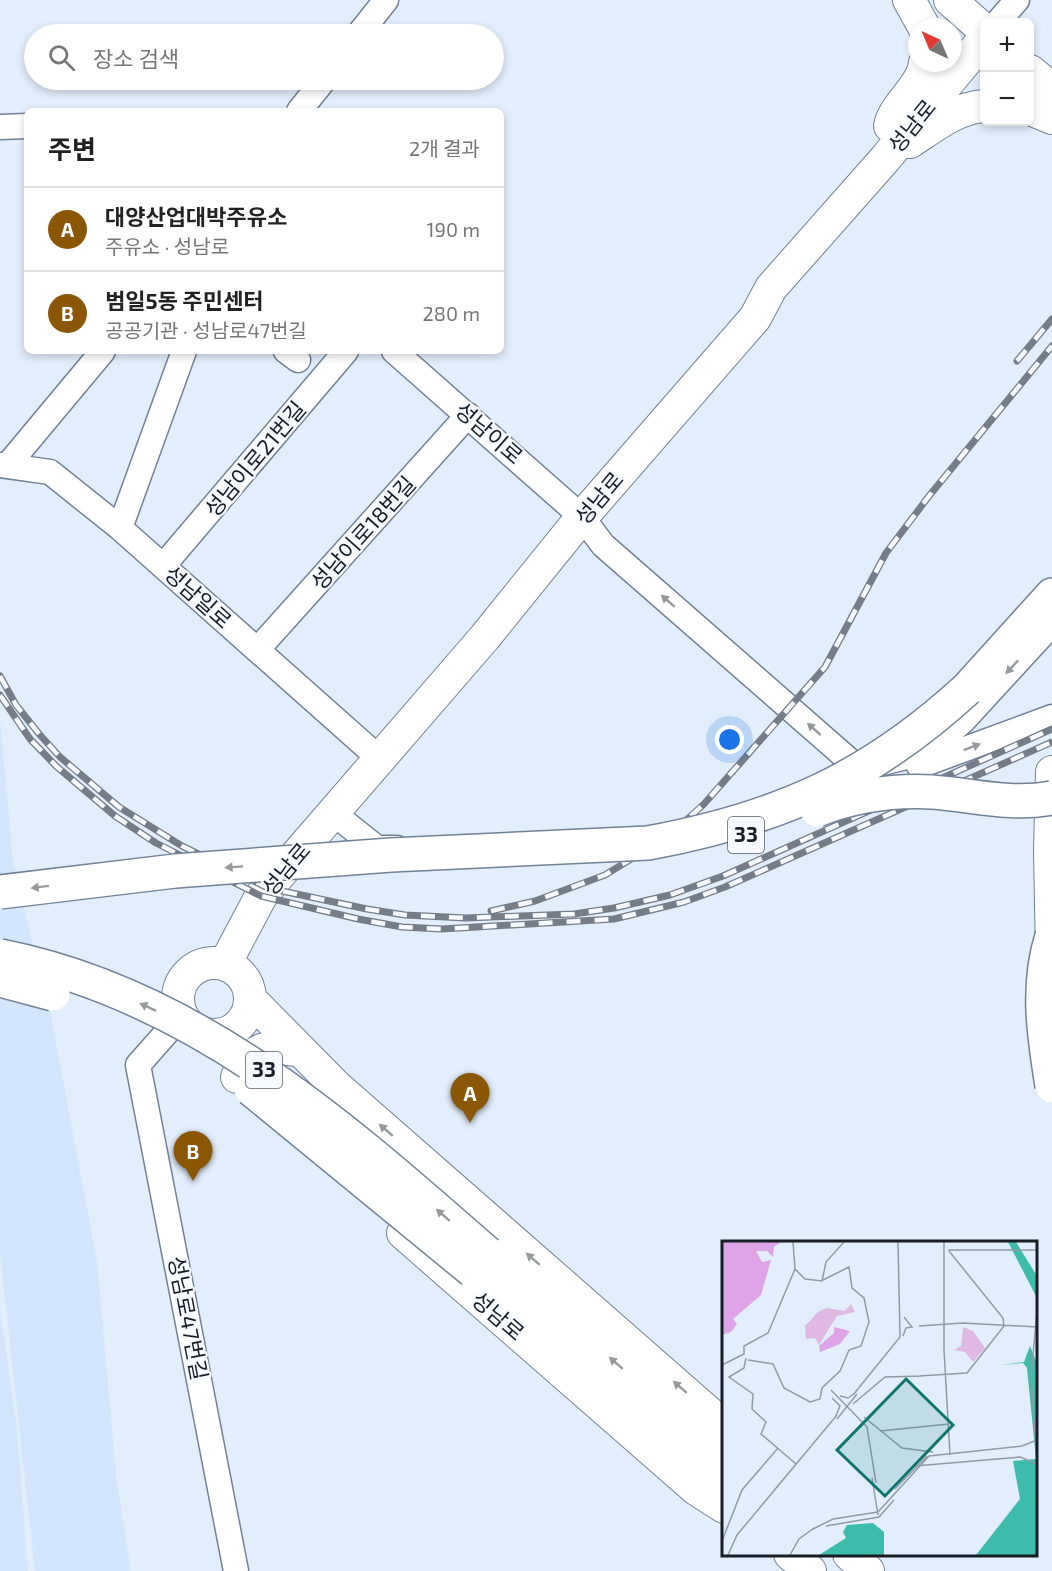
<!DOCTYPE html>
<html lang="ko">
<meta charset="utf-8">
<style>
:root{--surface:#fff;--page:#f2f2f2;--text:#222;--muted:#767676;--line:#e0e0e0;--accent:#8c5607}
body{margin:0;font-family:"Exo 2","Noto Sans KR",sans-serif;background:var(--page);color:var(--text)}
.controls{position:absolute;right:18px;top:18px;display:grid;overflow:hidden;border-radius:9px;box-shadow:0 3px 9px #0003}
.controls button{width:54px;height:54px;display:grid;place-items:center;padding:0;border:0;border-bottom:2px solid var(--line);background:var(--surface);color:var(--text);font:30px sans-serif}
.compass{position:absolute;left:908px;top:18px;width:54px;height:54px;border-radius:50%;background:var(--surface);box-shadow:0 3px 9px #0003;rotate:316deg}
.you{position:absolute;left:730px;top:740px;width:21px;height:21px;margin:-15px;border:4px solid #fff;border-radius:50%;background:#1a73e8;box-shadow:0 0 0 9px #1a73e833}
.badge{display:grid;place-items:center;width:39px;height:39px;border-radius:50%;background:var(--accent);color:#fff;font-size:20px;font-weight:700}
.pin{position:absolute;translate:-50% -50px;filter:drop-shadow(0 2px 3px #0008)}
.pin::after{content:'';position:absolute;top:32px;width:21px;height:18px;background:inherit;clip-path:polygon(0 0,100% 0,50% 100%)}
.list{margin:0;padding:0;list-style:none}
h2{display:flex;justify-content:space-between;align-items:center;height:78px;margin:0;padding:0 24px;font-size:26px}
h2 small{font-size:20px;font-weight:400;color:var(--muted)}
.list li{display:grid;grid-template-columns:39px 1fr auto;gap:18px;align-items:center;box-sizing:border-box;height:84px;padding:0 24px;border-top:2px solid var(--line)}
.list b{display:block;font-size:22px;white-space:nowrap}
.list p{margin:0;font-size:20px;white-space:nowrap;color:var(--muted)}
.list em{font-size:20px;font-style:normal;color:var(--muted)}
.icon{flex:none;width:33px;height:33px;fill:none;stroke:currentColor;stroke-width:2;stroke-linecap:round;stroke-linejoin:round}
.map{position:relative;flex:none;width:1052px;height:1571px;overflow:hidden}
.search{position:absolute;background:var(--surface);box-shadow:0 3px 9px #0003;left:24px;top:24px;width:480px;height:66px;display:flex;align-items:center;gap:15px;box-sizing:border-box;padding:0 21px;border-radius:33px;color:var(--muted);font-size:22px}
.panel{position:absolute;background:var(--surface);box-shadow:0 3px 9px #0003;left:24px;top:108px;width:480px;height:246px;border-radius:9px}
.map>svg:first-child{display:block}
.built{fill:#d3e6fd}
.lines{fill:none;stroke-linecap:round;stroke-linejoin:round}
.minor-casing{stroke:#718297;stroke-width:27}
.major-casing{stroke:#718297;stroke-width:34}
.highway-casing{stroke:#718297;stroke-width:36}
.minor{stroke:#fff;stroke-width:24}
.major{stroke:#fff;stroke-width:32}
.highway{stroke:#fff;stroke-width:33}
.rail-casing{stroke:#757d88;stroke-width:7}
.rail{stroke:#f6faff;stroke-width:4.5;stroke-dasharray:14;stroke-linecap:butt}
.highway-bridge-casing{stroke:#718297;stroke-width:36;stroke-linecap:butt}
.highway-bridge{stroke:#fff;stroke-width:33}
.oneway{fill:#979a9d}
.labels{text-anchor:middle;stroke-width:4.5;stroke-linejoin:round;paint-order:stroke}
.shield{fill:#f6faff;stroke:#5b6067;stroke-width:1.5}
.shield-label{font-size:21px;font-weight:bold;fill:#181e26}
.street-label{font-size:22px;fill:#181e26;stroke:#f6faff}
.inset-road{fill:none;stroke:#919ba6;stroke-width:1.5}
.view{fill:#0f766e;fill-opacity:0.15;stroke:#0f766e;stroke-width:3}
.inset-edge{fill:none;stroke:#181e26;stroke-width:3}
</style>
<div class="map">
<svg width="1052" height="1571" viewBox="0 0 1052 1571">
<rect width="100%" height="100%" fill="#e2eefb"/>
<path class="built" d="M0 719 13 861 44 991 0 992Z
M47 995 97 1262 117 1483 131 1571H35L0 1253V996Z
M0 1307 17 1431 28 1571H0Z"/>
<g class="lines">
<g class="minor-casing">
<path id="minor" d="M998 22 1017 0
M359 34 386 0
M299 111 324 80
M0 127 27 126
M286 351 298 360
M394 351 582 517 603 545 858 768
M0 465 50 472 120 528 380 759
M7 466 103 351
M120 528 184 351
M163 566 346 351
M257 650 468 415
M878 764 914 755 937 743 964 720 1052 624
M919 766 1052 717
M333 813 377 848H397
M182 1015 138 1065 236 1571"/>
</g>
<g class="major-casing">
<path id="major" d="M909 0 924 27
M950 0 984 30
M1030 71 1052 89
M1030 109 1052 118
M890 126C894 105 922 87 925 63
M910 142C933 127 956 108 984 106
M1052 772 1050 850 1052 957
M178 999a36 36 0 1 1 72 0a36 36 0 1 1-72 0Z
M225 964 261 896 485 637 582 517 755 318 771 288 885 159 984 39
M251 1000 336 1086 724 1426
M237 1077C254 1044 268 1045 301 1051
M403 1233 696 1489 724 1507
M790 1554 810 1571
M849 1554 868 1571"/>
</g>
<g class="highway-casing">
<path id="highway" d="M967 689 1052 595
M487 1253 724 1456
M473 1271 724 1487"/>
</g>
<use href="#minor" class="minor"/>
<use href="#major" class="major"/>
<use href="#highway" class="highway"/>
<g class="rail-casing">
<path id="rail" d="M1017 361 1052 319
M0 676 16 705 40 735 60 757 119 807 182 846 268 888 367 909 405 915 466 918 574 914 614 908 670 895 723 876 1052 729
M0 695 30 739 56 766 115 816 156 843 261 896 358 919 402 927 442 929 614 919 684 902 725 887 1052 742
M491 911 535 901 605 875 670 835 704 804 825 667 886 553 929 496 1052 346"/>
</g>
<use href="#rail" class="rail"/>
<g class="highway-bridge-casing">
<path id="highway-bridge" d="M817 810C853 796 893 790 932 792 973 795 1010 806 1052 798
M0 892 175 871 391 855 648 843C778 819 869 779 967 689
M1052 936C1036 986 1044 1036 1052 1086
M0 956C195 994 343 1127 487 1253
M0 980 53 994
M251 1089 473 1271"/>
</g>
<use href="#highway-bridge" class="highway-bridge"/>
</g>
<defs><path id="oneway-solid" d="M-6-.8H1V-3.2L6.5 0L1 3.2V.8H-6Z" transform="scale(1.5)"/></defs>
<g class="oneway">
<use href="#oneway-solid" transform="translate(668 601) rotate(-139)"/>
<use href="#oneway-solid" transform="translate(1012 667) rotate(133)"/>
<use href="#oneway-solid" transform="translate(814 729) rotate(-138)"/>
<use href="#oneway-solid" transform="translate(972 747) rotate(-21)"/>
<use href="#oneway-solid" transform="translate(234 867) rotate(176)"/>
<use href="#oneway-solid" transform="translate(40 887) rotate(173)"/>
<use href="#oneway-solid" transform="translate(148 1007) rotate(-155)"/>
<use href="#oneway-solid" transform="translate(386 1130) rotate(-139)"/>
<use href="#oneway-solid" transform="translate(443 1215) rotate(-139)"/>
<use href="#oneway-solid" transform="translate(533 1259) rotate(-139)"/>
<use href="#oneway-solid" transform="translate(616 1363) rotate(-139)"/>
<use href="#oneway-solid" transform="translate(680 1387) rotate(-139)"/>
</g>
<g class="labels">
<g class="shield">
<rect x="728" y="817" width="36" height="36" rx="4.5"/>
<rect x="246" y="1052" width="36" height="36" rx="4.5"/>
</g>
<g class="shield-label">
<text x="746" y="842">33</text>
<text x="264" y="1077">33</text>
</g>
<g class="street-label">
<text transform="translate(912 126) rotate(-51)" y="8">성남로</text>
<text transform="translate(489 433) rotate(41)" y="8">성남이로</text>
<text transform="translate(255 459) rotate(-50)" y="8">성남이로21번길</text>
<text transform="translate(599 498) rotate(-50)" y="8">성남로</text>
<text transform="translate(363 533) rotate(-48)" y="8">성남이로18번길</text>
<text transform="translate(198 597) rotate(42)" y="8">성남일로</text>
<text transform="translate(286 869) rotate(-50)" y="8">성남로</text>
<text transform="translate(498 1316) rotate(41)" y="8">성남로</text>
<text transform="translate(188 1318) rotate(79)" y="8">성남로47번길</text>
</g>
</g>
<g transform="translate(722 1241)">
<rect width="315" height="315" fill="#e2eefb"/>
<path d="M0 1H59L52 6 51 16 45 10H34L40 21 49 19 39 54 11 78 15 83 9 91 0 94ZM112 86 128 90 118 103 98 111 97 105 112 92Z" fill="#dfa4e7"/>
<path d="M129 63 133 71 115 75 97 104 93 97 84 98 83 85 96 71 104 67 123 70ZM241 86 251 90 263 107 251 121 243 111 232 109 239 105Z" fill="#dfb8e4"/>
<path d="M286 1H294L315 35V57ZM308 105 315 122V314H254L298 258 291 220 314 218 305 127 301 122 279 124 302 121ZM151 282 162 291V314H97L124 297 121 291 125 284Z" fill="#3dbbab"/>
<path class="inset-road" d="M71 1 73 28M222 1V109L228 214M226 9H315M315 71 309 135 315 220M197 85 241 82 315 86M181 95 184 87 190 86 182 76M24 117 22 127 7 136 31 153 30 168 44 181 39 193 74 223M26 119 51 123 62 147 88 161 98 158 100 147 118 130 127 109 139 105 147 81 142 57 130 47 127 26 101 39M0 124 22 113V105L46 92 73 28 83 38 100 40 104 21 122 1M197 135 245 132 282 85 281 77 227 10M109 149 145 186 154 242M131 154 178 96 176 1M118 155 126 157 134 151M110 157 118 165 113 177M131 163 163 136 201 135M142 176 180 207 211 211M115 178 135 153M158 190 227 183M193 225 298 216 315 223M150 237 156 274M173 248 205 215M104 285 157 276 172 259M89 289 111 278 156 271 207 215 300 205 315 199M0 300 20 249 56 207M6 314 15 294 115 174M68 314 77 298 92 287"/>
<path class="view" d="M184 138 231 184 163 255 115 209Z"/>
<rect width="315" height="315" class="inset-edge"/>
</g>
</svg>
<div class="controls">
<button>+</button>
<button>−</button>
</div>
<svg class="compass" viewBox="-18 -18 36 36"><path d="M0-13l5 13h-10z" fill="#e53935"/><path d="M0 13l5-13h-10z" fill="#767676"/></svg>
<div class="you"></div>
<div class="pin badge" style="left:470px;top:1123px">A</div>
<div class="pin badge" style="left:193px;top:1181px">B</div>
<div class="search"><svg class="icon" aria-label="search" viewBox="0 0 24 24"><circle cx="10" cy="10" r="6"/><path d="M15 15l6 6"/></svg>장소 검색</div>
<section class="panel">
<h2>주변<small>2개 결과</small></h2>
<ul class="list">
<li><span class="badge">A</span><div><b>대양산업대박주유소</b><p>주유소 · 성남로</p></div><em>190 m</em></li>
<li><span class="badge">B</span><div><b>범일5동 주민센터</b><p>공공기관 · 성남로47번길</p></div><em>280 m</em></li>
</ul>
</section>
</div>
